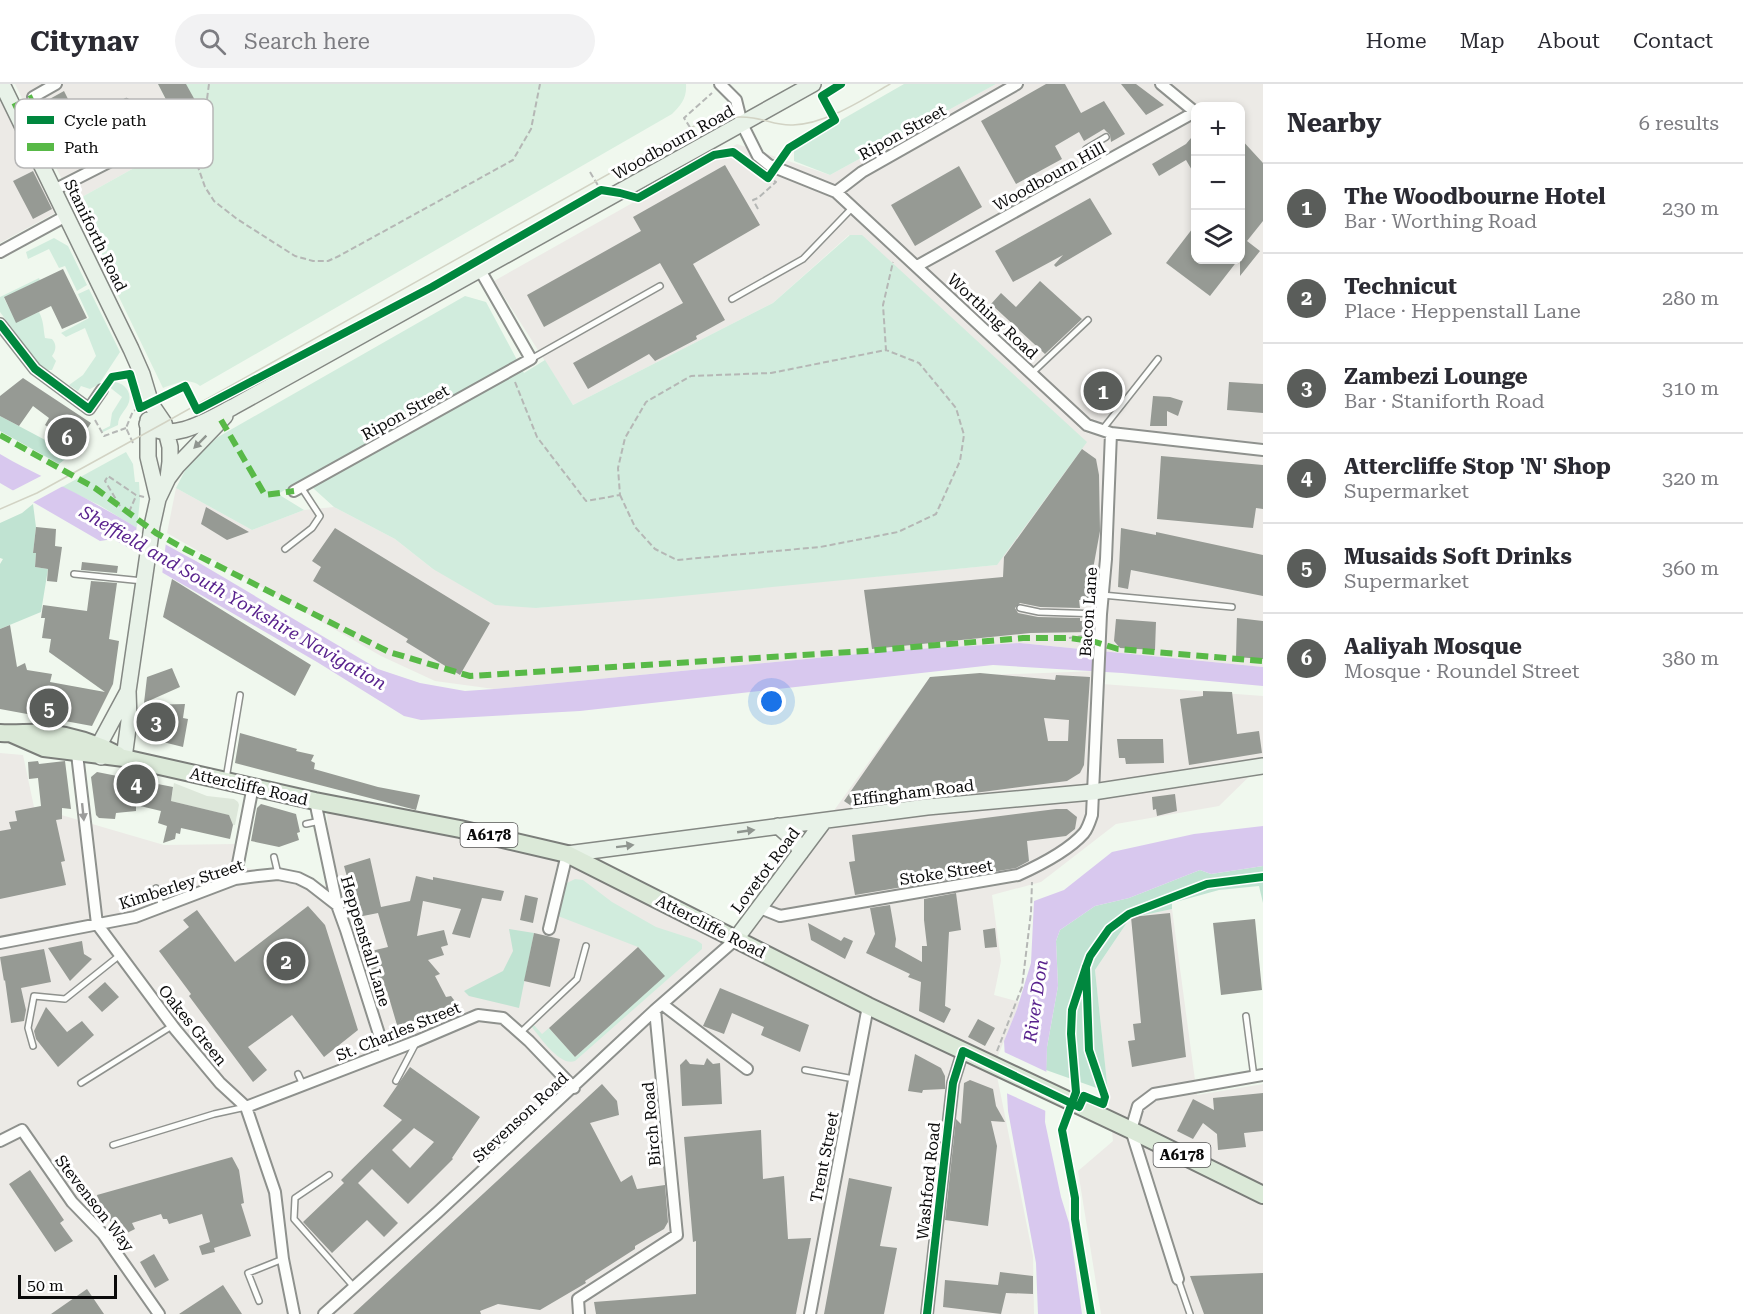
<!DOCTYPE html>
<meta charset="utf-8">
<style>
:root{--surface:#fff;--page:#f2f2f3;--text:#2b2b33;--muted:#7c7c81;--line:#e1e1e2;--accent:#5a5d5a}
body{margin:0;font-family:"Roboto Serif",serif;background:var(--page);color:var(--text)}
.controls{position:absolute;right:18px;top:18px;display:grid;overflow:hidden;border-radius:12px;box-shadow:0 3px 9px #0003}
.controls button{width:54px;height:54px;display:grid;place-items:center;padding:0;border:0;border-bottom:2px solid var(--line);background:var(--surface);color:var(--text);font:30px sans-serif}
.scale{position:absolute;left:18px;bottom:15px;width:99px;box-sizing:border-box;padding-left:6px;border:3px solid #0a0a0a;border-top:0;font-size:16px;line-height:21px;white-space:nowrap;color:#0a0a0a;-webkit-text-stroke:4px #fff;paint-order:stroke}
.you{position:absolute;left:772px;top:618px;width:21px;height:21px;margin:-15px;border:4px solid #fff;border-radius:50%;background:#1a73e8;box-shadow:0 0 0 9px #1a73e833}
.badge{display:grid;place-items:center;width:39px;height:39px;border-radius:50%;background:var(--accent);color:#fff;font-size:20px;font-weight:700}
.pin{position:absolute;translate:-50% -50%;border:3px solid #fff;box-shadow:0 2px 6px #0006}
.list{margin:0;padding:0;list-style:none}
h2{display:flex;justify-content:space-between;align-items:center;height:78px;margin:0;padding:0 24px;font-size:26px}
h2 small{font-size:20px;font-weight:400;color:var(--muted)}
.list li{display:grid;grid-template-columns:39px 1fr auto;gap:18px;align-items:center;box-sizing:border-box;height:90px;padding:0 24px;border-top:2px solid var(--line)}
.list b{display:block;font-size:22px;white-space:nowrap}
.list p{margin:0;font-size:20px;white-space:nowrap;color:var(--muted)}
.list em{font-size:20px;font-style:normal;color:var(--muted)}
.icon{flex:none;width:33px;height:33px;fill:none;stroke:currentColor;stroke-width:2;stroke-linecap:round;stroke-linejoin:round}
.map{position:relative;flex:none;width:1263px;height:1230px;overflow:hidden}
header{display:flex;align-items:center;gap:36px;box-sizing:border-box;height:84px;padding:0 30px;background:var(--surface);border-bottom:2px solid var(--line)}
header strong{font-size:28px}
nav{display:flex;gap:33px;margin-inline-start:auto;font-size:21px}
.search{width:420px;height:54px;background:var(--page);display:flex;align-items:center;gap:15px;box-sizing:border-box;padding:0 21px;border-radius:33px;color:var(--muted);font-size:22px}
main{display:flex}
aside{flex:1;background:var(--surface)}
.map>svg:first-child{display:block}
.industrial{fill:#eceae6;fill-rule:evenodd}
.green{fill:#d1ecdd}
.forest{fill:#c0e3d2}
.pitch{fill:#d8efdf}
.plaza{fill:#dde7da}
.water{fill:#d8c8ee}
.pier{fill:#f0f8ee}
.building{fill:#969a94;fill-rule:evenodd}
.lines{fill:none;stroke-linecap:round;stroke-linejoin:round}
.lane-casing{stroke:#8e918d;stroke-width:8}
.street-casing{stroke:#8e918d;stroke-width:14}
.secondary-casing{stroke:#848883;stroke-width:18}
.primary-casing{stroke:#7b7e7a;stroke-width:20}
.path{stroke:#b5b7b5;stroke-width:2;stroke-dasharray:6 3;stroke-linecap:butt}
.lane{stroke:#fdfefc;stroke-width:5}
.street{stroke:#fdfefc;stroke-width:10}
.secondary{stroke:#e8f2e8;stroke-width:15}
.primary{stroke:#dbe9d8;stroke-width:16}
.tram{stroke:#d2d3c4;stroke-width:1.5}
.quiet{stroke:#58b947;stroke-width:6;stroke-dasharray:12 6;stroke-linecap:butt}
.cycleway-casing{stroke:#fff;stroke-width:11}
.cycleway{stroke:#00873e;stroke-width:8}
.oneway{fill:#8f958f}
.oneway2{fill:#9c9c9b}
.labels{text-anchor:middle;stroke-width:6;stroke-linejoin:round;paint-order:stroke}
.shield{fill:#fff;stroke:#545454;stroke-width:1.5}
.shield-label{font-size:15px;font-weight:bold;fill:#0a0a0a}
.street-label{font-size:16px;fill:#0a0a0a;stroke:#fff}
.water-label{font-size:18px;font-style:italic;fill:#58228d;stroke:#fff}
.key{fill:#fff;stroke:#b6b6b6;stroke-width:1.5}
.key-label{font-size:16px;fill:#0a0a0a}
</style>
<header>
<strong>Citynav</strong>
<div class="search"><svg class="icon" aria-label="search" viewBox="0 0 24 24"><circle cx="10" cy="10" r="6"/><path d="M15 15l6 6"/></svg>Search here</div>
<nav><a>Home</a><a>Map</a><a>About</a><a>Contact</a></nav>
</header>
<main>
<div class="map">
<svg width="1263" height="1230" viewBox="0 0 1263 1230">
<rect width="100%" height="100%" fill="#f0f8ee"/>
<path class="industrial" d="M15 0H158L173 29 172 31 177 42V60L73 118Z
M996 0H1263V583L1020 559 900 566 494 605 435 597 381 572 167 449 176 404 252 446 304 426 334 423 395 455 433 485 536 524 997 481 849 151 773 219 573 321 494 197 737 60 830 91ZM1196 22H1240V176H1196Z
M0 11 57 128 0 159Z
M1098 587 1102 600 1263 612V679L1219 722 1116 740 1041 798 992 811 1001 877 994 911 1020 918 997 974 741 850 825 739 930 593Z
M0 669 23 671 34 723 164 761 235 760 234 781 330 803 327 725 554 770 996 987 1033 1172 1034 1230H0Z
M1172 825 1197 1011 1263 1000V1230H1101L1078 1087 1113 1057 1095 886 1130 834Z"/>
<path class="green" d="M904 0H996L830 91 794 77V63Z
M850 151H862L1087 358 997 481 661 514 536 524 495 521 433 485 395 455 334 423 303 395 278 410 304 426 252 446 176 404 189 379 218 353 465 212 486 218 524 289 545 276 573 321 773 219Z
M54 154 68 162 87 201 77 207 65 182 59 184 49 165 28 175 26 168Z
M39 194 40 196 4 214 16 238 39 228C44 238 43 243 45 254L52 255C57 261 56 266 52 272L56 277 52 286H48L41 283 0 228V213Z
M89 205 120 268 99 300 90 305 81 302 78 307 69 301 83 291 96 272 85 244 66 253 61 249 89 234 78 210Z
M113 298C123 298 132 307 129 318 126 327 118 331 118 341L103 348 102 346 110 342 112 329 122 313 108 302Z
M126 368 133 380 135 398H139L140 415 137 444 99 421 62 403Z
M575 795 583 796 612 818 656 843 696 856 702 860V865L575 977C560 983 540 953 531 942L533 940 542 950 549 944 575 973 664 892 638 863 558 832 567 799Z"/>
<path class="forest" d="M0 332 49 358 69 372 59 380 0 347Z
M33 420 36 443 33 469H36L35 483 48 485 41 528 0 545V480L3 475 0 474V439L22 429Z
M1263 782V819L1259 802 1219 806 1172 819V825L1130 834 1095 886 1108 1008 1046 986 1047 963 1058 902 1056 857 1060 846 1095 822 1129 814 1200 786 1211 790Z
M509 845 534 849 519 924 469 912 464 907 503 887 513 867Z"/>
<path class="pitch" d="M158 0H686C687 14 681 21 672 30L200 302C189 293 175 300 163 304L73 118 177 60V42L172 30 173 29Z"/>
<path class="plaza" d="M174 699 207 712 234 715 238 718 239 721 235 741H233L228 731 171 717Z"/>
<path class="water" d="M0 370C32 389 67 403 99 422 132 440 163 460 196 477L378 585 420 599 465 607 494 605 900 566 1020 559 1263 583V602L1122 589 993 581 580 627 421 636 404 632 317 578 163 489 131 465 113 455 100 457 0 399Z
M1263 742V782L1211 790 1200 786 1129 814 1095 822 1060 846 1056 857 1058 902 1047 963 1045 1038 1061 1113 1069 1139 1082 1230H1038L1036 1179 1008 1027 1004 957 1017 925 1031 879 1034 817 1064 806 1112 768 1194 750Z"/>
<path class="pier" d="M43 391 65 401 30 420 10 408Z
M137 441 166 458 162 491 133 470Z
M1002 967 1049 989 1048 1028 1004 1008Z"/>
<path class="building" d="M158 0H186L196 18 173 29Z
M1046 0H1065L1081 29 1104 17 1125 50 1111 58 1110 51 1104 45 1084 57 1079 48 1055 62 1062 75 1016 100 981 37Z
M1121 0H1136L1164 21 1146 31Z
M64 7 78 35 114 21 130 51 67 82 55 78 34 34 37 22Z
M1196 48V93L1186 76 1159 92 1152 80 1186 60Z
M1240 54 1263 79V137L1247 157 1260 167 1240 192Z
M725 81 760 141 693 180 725 236 696 252 697 255 655 277 649 270 588 305 573 279 683 219 660 179 544 243 527 211 641 147 633 133Z
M959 82 982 123 915 162 891 121Z
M33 87 52 125 33 135 13 97Z
M1090 114 1112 150 1056 183 1054 181 1063 171 1013 198 995 167Z
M1196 140V176H1238L1210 212 1166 179Z
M63 185 87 234 62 245 51 222 16 239 4 213Z
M1040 197 1082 235 1045 270 991 220 1001 209 1016 223Z
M1098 291 1106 298 1110 293 1123 304 1104 325 1100 324 1082 309Z
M23 294 91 339 69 372 49 358 55 348 45 341 49 334 33 322 19 342 0 332V312Z
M1229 298 1263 300V329L1227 326Z
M1153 312 1170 313 1183 317 1178 332 1167 327V342H1150Z
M1082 365 1096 375 1099 391 1100 447 1093 485 1096 484 1091 515 1079 516 1080 524 1040 523 1020 519 1015 524 1018 529 1038 533 1080 534V537H1089L1091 548 1030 549 872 565 864 506 1003 493 1004 473Z
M1161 372 1263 381V425L1256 424 1253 444 1157 435Z
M206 423 249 448 227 456 201 440Z
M36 443 56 445 55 462 62 463 57 498 47 497 48 485 35 483 36 469H33Z
M335 444 490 539 460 591 406 558 408 555 313 497 321 483 312 477Z
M1121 444 1156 451V448L1263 471V512L1131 486 1128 505 1118 503Z
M82 478 118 482 117 489 81 486Z
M172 495 311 581 295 612 163 533Z
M91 497 117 499 109 555 119 557 113 600 92 642 0 625V545L10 541 17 583 25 579 27 586 52 590 50 598 105 608 49 568 51 555 42 554 45 534H41L43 521 87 527Z
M1237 534 1263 537V575L1236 573Z
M1116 535 1156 538 1155 566 1120 564 1114 557Z
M172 584 180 603 144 619 147 593Z
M980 589 1055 596 1056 591 1090 593 1084 681 1080 689 1067 697 982 708 853 723 844 717 930 593ZM1044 634 1069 636 1068 657H1048Z
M1203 607 1232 608 1237 650 1259 647 1262 669 1189 681 1180 615 1203 612Z
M185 620 183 634 188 635 183 663 143 653 139 647 143 621Z
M240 649 297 665 296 667 314 671 311 677 315 679 314 685 378 703 420 711 416 726 235 679Z
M1117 655H1163L1164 679 1126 680 1125 674H1119Z
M38 677 39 680 65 677 71 725 62 724V735L56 736 65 777 61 778 66 801 0 815V747L11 745 9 738 17 737 15 727 41 722 38 694 29 695 28 678Z
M97 688 173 703 171 717 229 731 233 741 230 755 181 744 180 750 176 749 175 755 163 759 167 742 158 739 161 727 136 721V727L116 729 115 735 99 734 96 731 91 693Z
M1175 710 1177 727 1157 732 1156 725 1153 726 1152 713Z
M261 720 296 730 300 748 297 749 299 756 279 763 251 757 257 724Z
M1056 725H1067L1077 733 1075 745 1066 752 1027 757 1029 777 1016 784 855 811 849 778 855 777 852 751Z
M370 774 381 823 410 817 416 792 433 796V793L504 807 501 817 482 814 470 854 452 850 461 825 423 817 417 852 444 846 448 861 441 863 444 871 428 876 440 890 435 892 446 913 451 912 457 920 419 931 421 935 397 941 387 907 380 909 363 869 388 863 378 829 358 833 344 782Z
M956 809 961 846 949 848 945 922 951 925 944 939 919 927 921 898 908 893 910 890 866 869 875 850 870 824 890 821 896 855 895 863 922 878V862H927L924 836V815Z
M525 811 538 814 533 839 520 836Z
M308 822 325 841 358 946 324 973 292 931 248 963 267 986 253 998 189 912 191 910 159 867 189 843 183 836 197 826 235 878Z
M1170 829 1186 973 1132 983 1128 957 1135 956 1133 940 1141 939 1131 833Z
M1255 835 1262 906 1221 911 1213 839Z
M808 839 841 857 844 853 853 857 845 875 811 856Z
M995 844 997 863 985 864 983 846Z
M534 849 560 855 550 903 524 897Z
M82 857 84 870 92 875 70 897 48 864Z
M638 863 665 892 575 973 549 944Z
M44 865 51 898 21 904 26 926 24 937 11 939 5 896 4 897 0 873Z
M105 898 119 913 102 928 88 913Z
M720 904 809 941 800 968 761 951 764 943 732 929 724 950 703 942Z
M46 923 67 948 82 937 94 951 58 983 36 955 34 947Z
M978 935 995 944 985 962 968 953Z
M915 970 941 984 945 992V1005L923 1006 922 1009 908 1007Z
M707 974 713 980 720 979 722 1020 682 1022 680 981 686 975 690 980 704 981Z
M410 983 480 1033 452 1074 453 1075 408 1120 372 1085 358 1099 398 1139 384 1153 367 1136 332 1169 303 1138 344 1099 341 1096 402 1036 383 1022ZM414 1044 434 1058 410 1084 392 1066Z
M970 996 993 1005 996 1022 1005 1038 991 1037 997 1062 988 1142 945 1136 956 1035 961 1040 964 999Z
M602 1000 617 1017 619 1031 590 1039 621 1098 632 1091 637 1105 665 1101 668 1138 664 1145 635 1162V1165L585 1197 586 1199 540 1226 498 1220 480 1227 481 1230H353Z
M1263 1009V1047L1244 1049 1246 1063 1218 1066 1217 1050 1203 1039 1193 1055 1177 1047 1193 1015 1214 1026 1213 1014Z
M761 1046 763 1095 784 1092 788 1155 811 1154 796 1230H596L594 1218 696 1210V1157L693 1158 684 1053Z
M232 1073 239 1086 244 1119 241 1120 251 1152 214 1164 215 1168 202 1171 199 1162 210 1158 202 1130 169 1140 167 1135H163L161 1130 132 1139 135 1145 121 1152 100 1123 97 1111Z
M30 1086 64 1136 60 1139 73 1157 55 1168 9 1100Z
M849 1094 892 1103 880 1162 897 1164 884 1230H824Z
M154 1170 169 1196 155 1204 140 1178Z
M1000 1188 1033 1192V1210L1006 1209 1001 1230 943 1223 945 1196 998 1201Z
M1263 1189V1230H1204L1190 1192Z
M223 1201 242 1230H179Z
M87 1205 104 1230H51Z"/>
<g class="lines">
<g class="lane-casing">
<path id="lane" d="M126 18 146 59
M1096 59 1106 77
M1086 65 1106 53
M732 215 803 175 853 123
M531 275 660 202
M1032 289 1088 236
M1102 346 1158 275
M285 465 312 444 320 432 301 403
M74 490 143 497
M1102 511 1232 523
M1020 524 1039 528 1101 530
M226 695 240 611
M306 740 320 737
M274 773 278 790
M156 804 162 823
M1246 932 1254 993
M520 949 577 895 586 862
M33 962 28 944 34 912 65 915 120 871
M805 986 854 995
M298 990 303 1001
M396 997 416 959
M81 999 172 942
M113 1061 214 1030 246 1023
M329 1091 295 1114 294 1135 354 1203
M1178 1195 1190 1230
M259 1217 248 1189 283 1175"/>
</g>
<g class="street-casing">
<path id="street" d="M720 0 736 16 742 40 758 72 769 81 836 108 1087 341 1111 349 1263 366
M33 13 56 0
M54 106 156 54
M836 108 862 88 1017 0
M0 168 66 132
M917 182 1195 28 1161 0
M0 240 35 285 89 325 102 306
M294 407 531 275 480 186
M77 670 97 840 175 945 220 999 246 1023 275 1108 283 1175 294 1230
M315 717 337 821 346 846 385 969
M235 795 253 702
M760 824 780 832 1018 791C1038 782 1069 766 1084 749 1088 744 1090 737 1092 731L1101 530 1106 475 1111 349
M549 845 567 770
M0 859 135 833 235 795 258 792 278 790 298 794 310 800 337 821
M662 920 747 985
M246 1023 417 957 478 931 503 934 529 957 574 1004
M0 1057 22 1046 72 1118 103 1150 159 1230
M1178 1195 1131 1046 1138 1022 1154 1010 1263 991
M324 1230 438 1128 655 926 735 856
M579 1230 578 1215 677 1151 655 926
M810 1230 868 922
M927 1230 953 999 963 967"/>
</g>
<g class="secondary-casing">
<path id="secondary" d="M2 0 131 265 142 290 151 320 164 339 170 363V378L168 394 158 415 152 442 128 607 129 637 124 674
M148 336V373L158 415
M147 340C170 361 210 335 233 323L813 0
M168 394 177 382 225 332
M101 673 98 666 99 661 127 609
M778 742 795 757 801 768
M567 770 927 723 1093 708 1263 682
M735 856 824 737"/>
</g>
<g class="primary-casing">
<path id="primary" d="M0 649C16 650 31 648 47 649 73 652 95 659 118 671
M12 650 44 664 124 674 315 717 460 745 567 770 868 922 1131 1046 1263 1111"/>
</g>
<path class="path" d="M209 0 198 83 205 103 214 117 237 135 295 172 313 177H328L339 172 513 76 531 45 540 0
M695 51 684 34 712 9
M590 88 599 103
M758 125 753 116 758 114 776 98 773 96
M515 298 537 353 586 417 620 411 618 384 625 354 646 318 691 292 771 289 886 266 883 221 893 178
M95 336 104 352 126 344
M133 359 126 344 133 327 138 325
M620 411 635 443 655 465 677 476 820 463 898 448 936 430 960 377 964 351 956 324 919 279 886 266
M120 422 105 397 108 392 136 411 144 413
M129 428 136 412
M1069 554 1089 551
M997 967 1022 903 1031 828 1032 798"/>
<use href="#lane" class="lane"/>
<use href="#street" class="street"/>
<use href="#secondary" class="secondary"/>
<use href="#primary" class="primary"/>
<path class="tram" d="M0 425 37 409 164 339 698 40C715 35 734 31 753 34 767 36 778 42 793 41 826 40 862 16 890 0"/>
<path class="quiet" d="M13 23 33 13
M221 336 265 411 294 407
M0 351 95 404 156 449 185 465 389 568 470 592 866 567 1023 554H1069L1092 557 1118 565 1263 577"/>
<g class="cycleway-casing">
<path id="cycleway" d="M0 240 35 285 89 325 112 293 130 290 140 324 185 302 197 326 432 203 601 106 620 109 638 114 714 71 733 68 768 94 789 64 835 36 822 12 841 0
M927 1230 953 999 963 967 1079 1023 1084 1012 1103 1020 1105 1013 1089 966 1086 883
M1091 1230 1075 1135V1114L1062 1046 1076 1008 1071 950 1072 926 1086 883 1090 872 1109 845 1129 830 1207 800 1263 793"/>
</g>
<use href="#cycleway" class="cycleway"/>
</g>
<defs><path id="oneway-solid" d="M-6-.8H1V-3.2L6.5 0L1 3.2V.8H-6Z" transform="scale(1.5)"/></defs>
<g class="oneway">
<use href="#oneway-solid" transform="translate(200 358) rotate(135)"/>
<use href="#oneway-solid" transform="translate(746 747) rotate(-8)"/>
<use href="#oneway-solid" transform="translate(625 762) rotate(-7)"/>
</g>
<use class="oneway2" href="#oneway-solid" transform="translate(83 728) rotate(84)"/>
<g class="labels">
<g class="shield">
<rect x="460.5" y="739" width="57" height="24" rx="4.5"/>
<rect x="1153.5" y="1059" width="57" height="24" rx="4.5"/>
</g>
<g class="shield-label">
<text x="489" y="756">A6178</text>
<text x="1182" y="1076">A6178</text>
</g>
<g class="street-label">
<text transform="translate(902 48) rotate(-29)" y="6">Ripon Street</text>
<text transform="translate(673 58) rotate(-29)" y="6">Woodbourn Road</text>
<text transform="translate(1049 92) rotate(-29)" y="6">Woodbourn Hill</text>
<text transform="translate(96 151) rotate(64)" y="6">Staniforth Road</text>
<text transform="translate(993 232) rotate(43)" y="6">Worthing Road</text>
<text transform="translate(405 328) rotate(-29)" y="6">Ripon Street</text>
<text transform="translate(1088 528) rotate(-86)" y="6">Bacon Lane</text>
<text transform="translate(249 702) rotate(13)" y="6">Attercliffe Road</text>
<text transform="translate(913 708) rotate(-7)" y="6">Effingham Road</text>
<text transform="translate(765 786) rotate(-53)" y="6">Lovetot Road</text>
<text transform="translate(946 788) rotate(-9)" y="6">Stoke Street</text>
<text transform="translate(181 800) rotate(-18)" y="6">Kimberley Street</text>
<text transform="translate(711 842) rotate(27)" y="6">Attercliffe Road</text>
<text transform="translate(366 857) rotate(73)" y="6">Heppenstall Lane</text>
<text transform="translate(193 941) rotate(51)" y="6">Oakes Green</text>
<text transform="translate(398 947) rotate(-22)" y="6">St. Charles Street</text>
<text transform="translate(520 1033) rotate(-43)" y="6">Stevenson Road</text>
<text transform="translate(651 1040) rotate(-95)" y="6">Birch Road</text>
<text transform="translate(824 1073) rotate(-79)" y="6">Trent Street</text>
<text transform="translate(928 1097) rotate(-84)" y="6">Washford Road</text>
<text transform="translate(95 1119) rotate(52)" y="6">Stevenson Way</text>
</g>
<g class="water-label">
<text transform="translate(233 514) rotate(30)" y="6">Sheffield and South Yorkshire Navigation</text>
<text transform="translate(1036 917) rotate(-82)" y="6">River Don</text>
</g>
</g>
<rect x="15" y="15" width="198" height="69" rx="9" class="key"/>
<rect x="27" y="32" width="27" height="8" fill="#00873e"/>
<rect x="27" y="59" width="27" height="8" fill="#58b947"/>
<g class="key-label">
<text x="64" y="42">Cycle path</text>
<text x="64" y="69">Path</text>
</g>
</svg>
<div class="controls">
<button>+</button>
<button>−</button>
<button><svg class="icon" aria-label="layers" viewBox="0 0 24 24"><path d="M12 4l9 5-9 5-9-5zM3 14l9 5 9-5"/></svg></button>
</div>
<div class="scale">50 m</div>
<div class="you"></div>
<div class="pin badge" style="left:1103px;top:307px">1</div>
<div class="pin badge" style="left:286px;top:877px">2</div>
<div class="pin badge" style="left:156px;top:638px">3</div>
<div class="pin badge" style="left:136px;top:700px">4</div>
<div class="pin badge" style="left:49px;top:624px">5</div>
<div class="pin badge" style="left:67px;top:353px">6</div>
</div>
<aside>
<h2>Nearby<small>6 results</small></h2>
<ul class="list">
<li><span class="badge">1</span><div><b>The Woodbourne Hotel</b><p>Bar · Worthing Road</p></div><em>230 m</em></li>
<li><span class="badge">2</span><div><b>Technicut</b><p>Place · Heppenstall Lane</p></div><em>280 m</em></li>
<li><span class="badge">3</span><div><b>Zambezi Lounge</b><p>Bar · Staniforth Road</p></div><em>310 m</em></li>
<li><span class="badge">4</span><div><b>Attercliffe Stop 'N' Shop</b><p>Supermarket</p></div><em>320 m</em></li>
<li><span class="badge">5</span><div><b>Musaids Soft Drinks</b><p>Supermarket</p></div><em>360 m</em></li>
<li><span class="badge">6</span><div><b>Aaliyah Mosque</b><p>Mosque · Roundel Street</p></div><em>380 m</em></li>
</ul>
</aside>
</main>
